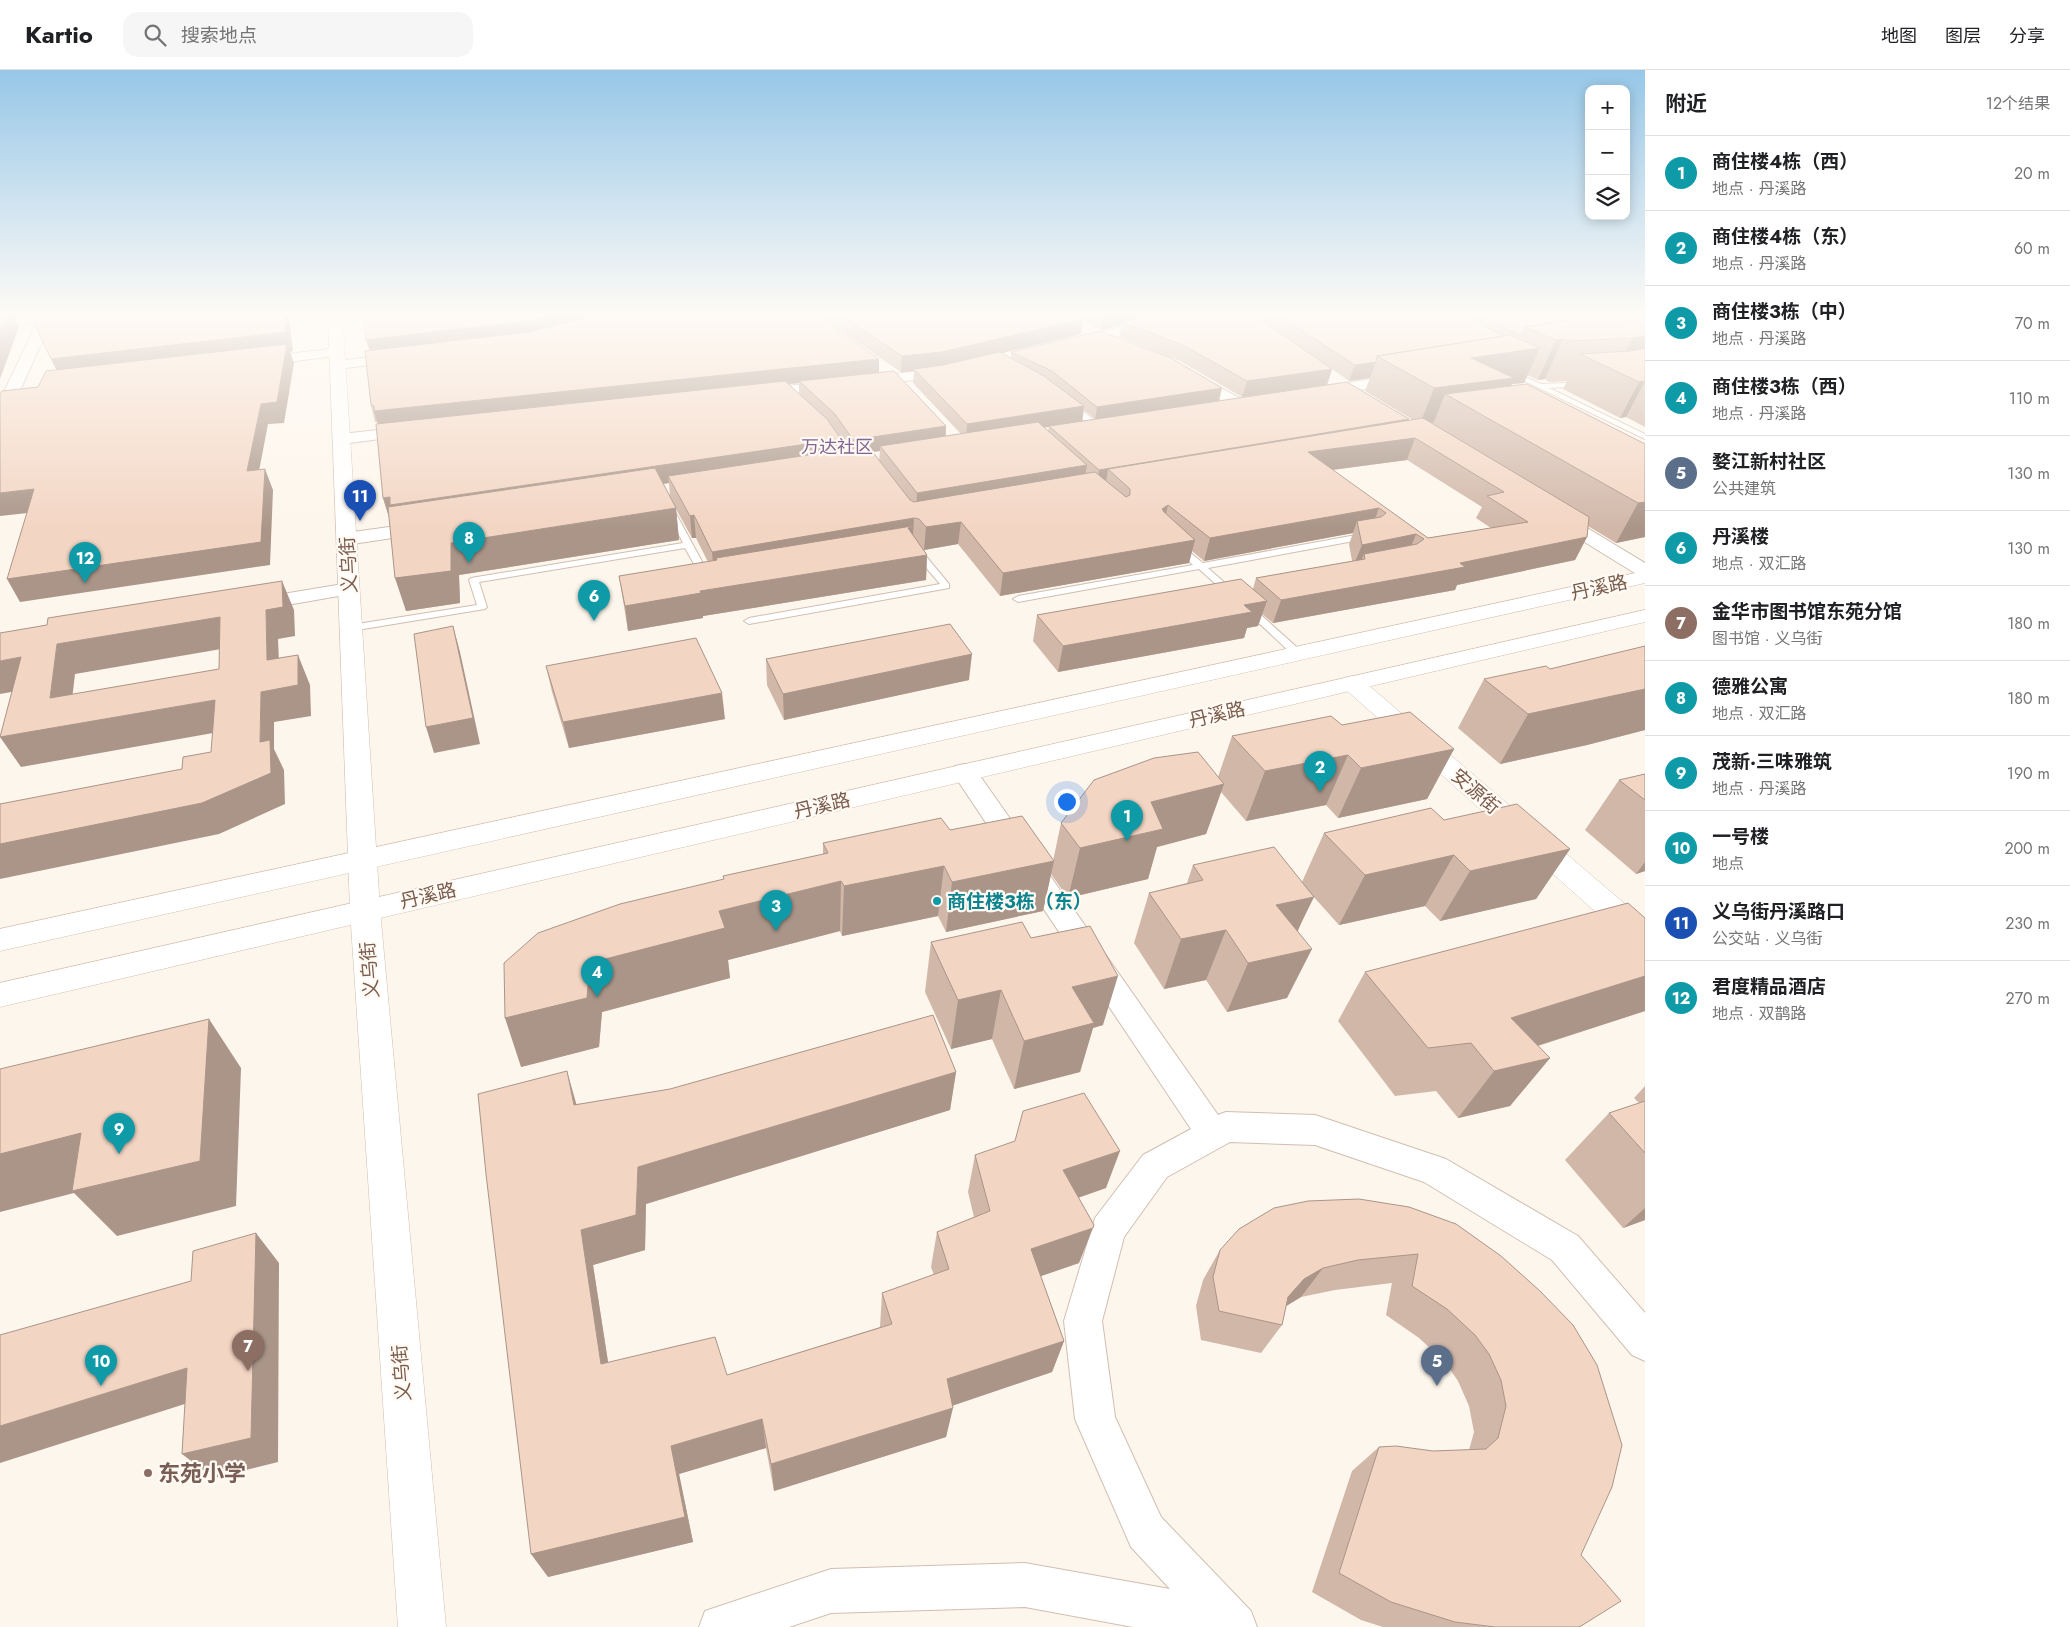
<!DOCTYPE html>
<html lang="zh">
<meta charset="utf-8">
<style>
:root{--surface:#fff;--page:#f6f6f6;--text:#202124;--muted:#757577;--line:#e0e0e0;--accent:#2563eb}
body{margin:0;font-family:Jost,"Noto Sans SC",sans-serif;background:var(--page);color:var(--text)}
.controls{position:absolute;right:15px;top:15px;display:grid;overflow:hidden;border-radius:10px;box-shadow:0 2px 12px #0003}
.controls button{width:45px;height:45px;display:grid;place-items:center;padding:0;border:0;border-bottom:1px solid var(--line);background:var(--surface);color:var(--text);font:25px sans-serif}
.you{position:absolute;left:1066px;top:731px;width:18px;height:18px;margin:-12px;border:4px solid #fff;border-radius:50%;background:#1a73e8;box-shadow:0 0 0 8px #1a73e833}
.badge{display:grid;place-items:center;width:32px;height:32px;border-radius:50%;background:var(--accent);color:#fff;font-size:16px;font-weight:700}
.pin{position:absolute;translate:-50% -41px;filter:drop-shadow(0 1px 2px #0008)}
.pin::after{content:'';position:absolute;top:26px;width:18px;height:15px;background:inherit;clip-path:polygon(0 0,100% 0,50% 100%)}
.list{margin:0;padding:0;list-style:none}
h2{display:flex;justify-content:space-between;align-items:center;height:65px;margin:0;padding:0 20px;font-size:21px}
h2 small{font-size:16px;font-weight:400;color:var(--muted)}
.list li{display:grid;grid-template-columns:32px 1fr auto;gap:15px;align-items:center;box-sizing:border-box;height:75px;padding:0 20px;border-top:1px solid var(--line)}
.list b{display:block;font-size:19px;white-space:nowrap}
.list p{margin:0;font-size:16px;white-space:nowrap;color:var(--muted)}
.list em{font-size:16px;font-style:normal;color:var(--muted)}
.icon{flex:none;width:28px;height:28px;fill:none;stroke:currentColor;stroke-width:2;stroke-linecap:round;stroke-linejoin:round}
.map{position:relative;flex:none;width:1645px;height:1557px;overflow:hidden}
header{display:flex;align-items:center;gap:30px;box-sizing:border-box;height:70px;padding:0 25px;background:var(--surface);border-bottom:1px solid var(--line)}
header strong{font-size:24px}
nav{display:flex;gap:28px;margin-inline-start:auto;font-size:18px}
.search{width:350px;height:45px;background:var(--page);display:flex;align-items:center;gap:12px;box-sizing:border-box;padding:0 18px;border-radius:15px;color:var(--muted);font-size:19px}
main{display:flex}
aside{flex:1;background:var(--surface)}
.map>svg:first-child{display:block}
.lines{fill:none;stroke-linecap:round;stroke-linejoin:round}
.service-casing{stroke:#d1beb0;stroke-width:2}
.minor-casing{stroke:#d1beb0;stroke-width:2}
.tertiary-casing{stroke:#d1beb0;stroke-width:1}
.secondary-casing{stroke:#d6c0b0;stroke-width:1}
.service{fill:#fff;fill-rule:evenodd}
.minor{fill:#fff;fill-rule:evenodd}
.tertiary{fill:#fff;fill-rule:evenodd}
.secondary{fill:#fff;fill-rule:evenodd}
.wall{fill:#d1b7a8;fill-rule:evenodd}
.shaded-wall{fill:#aa9588}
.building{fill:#f3d5c3;stroke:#aa9588;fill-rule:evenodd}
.culture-dot{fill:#0f9aa8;stroke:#fffaf3;stroke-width:2}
.education-dot{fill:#8d6e63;stroke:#fffaf3;stroke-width:2}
.labels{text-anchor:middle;stroke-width:4.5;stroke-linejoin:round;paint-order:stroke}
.far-quarter-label{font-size:18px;fill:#846695;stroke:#fffaf3}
.street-label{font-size:19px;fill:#7a5c4d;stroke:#fffaf3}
.culture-label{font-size:19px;font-weight:bold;fill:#0d838f;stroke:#fffaf3;text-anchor:start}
.near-education-label{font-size:22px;font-weight:bold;fill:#785e54;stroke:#fffaf3;text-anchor:start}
</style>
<header>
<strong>Kartio</strong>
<div class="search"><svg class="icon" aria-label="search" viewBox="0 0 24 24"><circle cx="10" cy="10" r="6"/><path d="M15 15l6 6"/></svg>搜索地点</div>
<nav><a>地图</a><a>图层</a><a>分享</a></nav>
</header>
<main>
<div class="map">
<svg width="1645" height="1557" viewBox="0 0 1645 1557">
<rect width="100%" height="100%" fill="#fdf6ec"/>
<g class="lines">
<g class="service-casing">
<path id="service" d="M1512 301 1541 314 1585 312 1586 314 1582 316 1549 318 1645 364V369L1510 304V302Z
M1068 334H1074L1099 354V358H1093L1068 338Z
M670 437 674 440 711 508 709 510H703L685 478 479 512 487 537 485 539 351 561 346 558 351 555 477 535 469 510 471 508 683 473 666 440Z
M1367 463 1371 466 1370 468 1208 498 1235 522 1237 524 1232 527 1229 526 1199 499 1018 532 1013 529 1018 526 1193 495 1175 478 1173 476 1178 473 1203 493Z
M917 478 920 479 949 514V518L749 554 744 551 749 548 940 514 912 481Z
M1249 536 1252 537 1301 581 1302 583 1301 585H1293L1246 541V537Z"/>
</g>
<g class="minor-casing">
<path id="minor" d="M42 241H56L8 347 6 350 0 352V330L37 253 0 257V249L41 245Z
M1187 241H1211L1210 244 1074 277 1069 276 1067 273 1069 270Z
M337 278 342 279 344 282 342 285 257 296 252 295 250 292 252 289 257 288Z
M402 283 407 284 409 287 407 290 338 299 333 298 331 295 333 292 338 291Z
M948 298 953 299 955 302 953 305 759 329 754 327 751 324 754 321 759 319Z
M1189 301 1245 331 1247 334 1245 337H1233L1184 308 1182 305 1184 302Z
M1403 304 1408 305 1410 308 1408 311 1321 327 1316 325 1313 322 1316 319 1321 317Z
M412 356 418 358 420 361 418 364 342 374 336 372 334 369 336 366 342 364Z
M1558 443 1564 444 1645 493V507L1638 505 1552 452 1549 448 1552 444Z
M425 452 432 454 434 458 432 462 346 475 339 473 337 469 339 465 346 463Z
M349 513 356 515 359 519 356 523 253 541 246 539 243 535 246 531 253 529Z
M964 694 973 696 1218 1045 1226 1042 1315 1045 1446 1089 1578 1166 1645 1243V1291L1632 1285 1552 1190 1424 1112 1315 1075 1230 1072 1167 1107 1124 1167 1102 1251 1115 1347 1161 1447 1251 1541 1257 1557H1133L1025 1537 831 1543 789 1557H699L705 1541 831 1499 1025 1493 1170 1519 1131 1477 1075 1349 1064 1251 1095 1148 1143 1085 1191 1059 952 702 955 696Z"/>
</g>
<g class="tertiary-casing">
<path id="tertiary" d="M328 241H342L380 840 446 1557H398L350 840Z
M1352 606 1360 608 1645 851V879L1634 876 1344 618 1340 613 1344 608Z"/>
</g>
<g class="secondary-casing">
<path id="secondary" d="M1541 241H1560L1645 279V290L1543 244Z
M1645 501V513L0 881V859Z
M1645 540V552L0 937V913Z"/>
</g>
<use href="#service" class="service"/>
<use href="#minor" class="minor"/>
<use href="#tertiary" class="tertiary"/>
<use href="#secondary" class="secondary"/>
</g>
<path class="wall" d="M811 241H1544L1565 250 1645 256V357L1626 347 1620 348 1563 319 1567 311 1549 312 1545 309 1538 310 1527 305 1524 313 1512 314 1511 316 1645 374V467L1616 473 1588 456 1587 467 1575 490 1457 515 1455 520 1273 553 1262 544 1258 556 1247 558 1244 568 1058 602 1033 571 1037 545 1253 519 1256 508 1352 491 1349 474 1353 463 1204 491 1192 481 1189 493 1000 526 958 474 924 480 927 485 926 510 703 546V548L628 561 619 506 708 492 696 468H692L676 439 679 470 459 505 460 533 406 541 389 447 383 428 378 354V352H375L371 335 370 281 367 249 879 289V303L946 356V366L961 364 913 313 914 301 901 302ZM1083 251 1101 260 1122 255 1119 267 1180 291 1242 327 1219 331 1011 282V288L1002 283 1081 264ZM1332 299 1349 311 1370 308 1365 321 1413 350 1409 351 1327 315ZM799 313V324L789 314ZM1084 340 1095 349 1082 351ZM1049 356 1048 361 1044 357ZM833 358 835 360 849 379 841 380ZM880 381 879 391 873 382ZM1407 390 1482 437 1476 448 1491 458 1428 468 1332 400ZM669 413 670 426 663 414Z
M1617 241H1645V252Z
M1645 576V660L1587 675 1500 694 1458 658 1484 609 1550 599Z
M766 589 969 610 784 650 767 615Z
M546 596 725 649 569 678 552 622Z
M1342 655 1454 679 1427 729 1338 748 1326 735 1246 751 1221 722 1206 764 1157 777 1148 809 1068 828 1051 804 1043 841 946 862 938 846 842 866 840 861 728 890 730 908 602 942 599 977 521 997 724 809 723 806 823 784V773L950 760 1053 791 1061 753 1218 707 1232 666Z
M1645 704V801L1636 804 1585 760 1619 710Z
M1444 750 1570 779 1536 829 1440 851 1425 836 1339 855 1312 825 1298 861 1287 928 1227 942 1206 910 1164 919 1134 873 1149 823 1187 813 1193 795 1302 812 1324 763Z
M1645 848V941L1538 976 1550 988 1510 1036 1458 1048 1436 1021 1395 1026 1338 951 1365 902Z
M1031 868 1103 955 1093 958 1080 1002 1014 1019 992 969 951 979 925 922 931 872Z
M956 1002 950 1040 646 1134 645 1180 593 1195 608 1292 727 1305 880 1257 882 1223 934 1205 931 1197 937 1162 974 1147 968 1122 975 1085 1106 1118 1078 1128 1079 1193 1041 1206 1064 1271 1052 1302 953 1335 946 1367 774 1421 766 1378 679 1404 693 1472 548 1507 577 1034Z
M1645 1016V1150L1623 1158 1565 1090 1609 1043 1639 1033 1634 1028Z
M1456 1154 1581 1485 1578 1557H1383L1361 1550 1312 1522 1352 1401 1379 1377 1433 1381 1469 1380 1474 1362 1469 1336 1458 1311 1445 1292 1419 1268 1386 1245 1392 1213 1335 1220 1301 1227 1286 1236 1282 1255 1261 1283 1201 1270 1196 1236 1203 1210 1220 1180Z"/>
<path class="shaded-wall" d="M0 241H24L23 245 13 246 19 257 0 309Z
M29 241H41L40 243 30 244Z
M284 241H288L293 281 290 282 294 293 284 353 268 354 255 422 247 401 261 334 61 309 51 289Z
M564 241H623L531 266 371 285 366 270Z
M1118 241H1178L1122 252V255L1101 260 1104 245Z
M1083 249 1081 264 941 298 914 299V301L901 302 902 286Z
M1645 266V297L1616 301 1632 268Z
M1563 269 1545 309 1538 310 1556 270Z
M1540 278 1524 313 1512 314 1499 344 1445 324 1434 352 1420 354 1434 318 1384 290Z
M879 289V305L799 311V313L379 358 374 341Z
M1376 292 1370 308 1349 311 1355 295Z
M1332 299 1327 315 1242 327 1247 311Z
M1645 311 1626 347 1620 348 1639 312Z
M1222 318 1219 331 1095 350 1097 337Z
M1084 336 1082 352 966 369 967 354Z
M1409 349 1404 363 1108 399 1106 412 1097 414 1099 400Z
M946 356 945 372 880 376V381L853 385V370Z
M1415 368 1407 390 1301 404 1308 382Z
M841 369V387L668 406 669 413 396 454 394 446 389 447 383 428Z
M1087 395 1083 416 916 444 917 423Z
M265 399 273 420 270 495 20 532 7 509Z
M34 419 46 441 0 446V423Z
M1645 432V467L1616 473 1638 433Z
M1168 435 1163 457 1162 439Z
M676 438 679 470 459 505 460 533 406 541 395 508 451 473Z
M1379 438 1371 460 1357 451 1353 463 1204 491 1210 468Z
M694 445 696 468H692L690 446Z
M914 448 912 482 717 490 716 488 717 504 714 505 712 482Z
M961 452 958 474 924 480 926 457Z
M1416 464 1407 487 1364 484 1359 496 1353 497 1362 475Z
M1587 467 1575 490 1457 515 1455 520 1273 553 1281 530Z
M1195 470 1189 493 1000 526 1003 503Z
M927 485 926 510 703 546V548L628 561 625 536 700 521Z
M282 511 294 540 295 566 278 569 280 618 298 585 310 615 311 646 274 652V679L284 700 285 734 219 764 0 809V774L260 672 261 622 267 590 266 540Z
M1267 531 1258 556 1247 558 1244 568 1058 602 1063 576 1244 535Z
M220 547 233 577 75 604 69 655 215 630 230 660 21 697 0 667 50 628 57 574Z
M453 556 460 582 480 674 434 683 426 657Z
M972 584 969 610 784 650 783 624Z
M21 587 40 617 0 624V591Z
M1645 619V660L1587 675 1500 694 1528 644Z
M722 623 725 649 569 678 563 652Z
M1454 679 1427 729 1338 748 1361 698Z
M1348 685 1326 735 1246 751 1265 701Z
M1224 714 1206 764 1157 777 1148 809 1068 828 1080 778 1151 732Z
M1570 779 1536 829 1440 851 1470 801Z
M1454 785 1425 836 1339 855 1365 805Z
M1054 791 1043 841 946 862 952 812Z
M1645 792V801L1636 804Z
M944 796 938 846 842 866 844 816Z
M841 811 840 861 728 890 730 908 602 942 599 977 521 997 505 948 590 893 719 841Z
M1314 827 1290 876 1276 835Z
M1226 860 1206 910 1164 919 1181 869Z
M1312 879 1287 928 1227 942 1248 893Z
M1118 906 1103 955 1093 958 1080 1002 1014 1019 1024 971 1072 917Z
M1645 906V941L1487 992 1511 948Z
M1001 920 992 969 951 979 958 930Z
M209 949 241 998 236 1136 117 1166 74 1123 0 1142V1084Z
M1550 988 1510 1036 1458 1048 1494 1001Z
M567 1001 578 1040 574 1035Z
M956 1002 950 1040 646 1134 645 1180 593 1195 613 1324 601 1294 581 1160 638 1097Z
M1120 1081 1106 1118 1051 1137 1063 1100Z
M1645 1138V1150L1623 1158Z
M1093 1158 1079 1193 1021 1213 1031 1179Z
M256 1163 279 1193 278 1392 213 1408 182 1384Z
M1323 1198 1301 1227 1283 1238 1288 1227 1304 1209Z
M1064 1271 1052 1302 940 1340 947 1309Z
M187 1298 216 1324 0 1393V1356Z
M953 1338 946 1367 774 1421 771 1394Z
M762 1349 766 1378 679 1404 693 1472 548 1507 531 1484 671 1376Z"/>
<path class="building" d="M0 241H8L0 263Z
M40 241H284L286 262 51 289 34 253Z
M367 241H564L528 251 366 270 364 250 367 249Z
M611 241H810L879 289 374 341V336L371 335 365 281 529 262Z
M834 241H1069L1083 249 942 282 902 286Z
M1097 241H1118L1104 245Z
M1169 241H1249L1332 299 1247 311 1183 275 1122 252Z
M1272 241H1453L1504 266 1377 286 1376 292 1355 295Z
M1470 241H1544L1565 250 1525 257 1521 266Z
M1612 243 1645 256V266L1632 268 1568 271 1563 269 1556 270 1525 257Z
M1100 261 1171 288 1222 318 1097 337 1052 301 1011 282Z
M1510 265 1540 278 1471 288 1514 308 1434 318 1377 286Z
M287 274 277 332 261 334 247 401 265 399 261 472 7 509 34 419 0 423V324L2 321 38 317 46 301Z
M1645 278V311L1639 312 1580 284 1630 281Z
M1000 282 1044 306 1084 336 967 354 914 299 943 295Z
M894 301 946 356 853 370 835 344 799 311Z
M785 311 827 349 841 369 390 435V427L383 428 376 354Z
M1347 312 1409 349 1099 400 1049 356Z
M1527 314 1645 374V432L1638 433 1445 324Z
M1423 348 1589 447 1587 467 1460 493 1465 497 1281 530 1256 508 1365 489 1364 484 1417 474 1424 469 1416 464 1362 475 1357 451 1381 447 1386 443 1379 438 1210 468 1168 435 1162 439 1164 442 1195 470 1003 503 961 452 926 457 919 449 914 448 712 482 694 445 690 446 668 406 868 376 910 430 914 432 1095 402 1126 427 1130 425V419L1108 399ZM1415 368 1504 422 1487 426 1528 452 1428 468 1308 382Z
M1038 352 1087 395 917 423 880 376Z
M655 398 676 438 451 473V501L395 508 388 437Z
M912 456 913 457 908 458 927 485 700 521 701 523 625 536 619 506 717 490 716 488Z
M1241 509 1267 531 1244 535 1252 542 1063 576 1037 545Z
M282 511 283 537 266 540 267 590 298 585V615L261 622 260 672 270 670 271 703 202 733 0 774V734L182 699 183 687 211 682 215 630 0 667 21 587 0 591V563L47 555 48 548ZM220 547 219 599 50 628 57 574Z
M950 554 972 584 783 624 766 589Z
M453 556 473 648 426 657 414 564Z
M696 568 722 623 563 652 546 596Z
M1645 576V619L1528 644 1484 609 1546 596 1550 599Z
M1410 642 1454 679 1361 698 1348 685 1265 701 1232 666 1331 646 1342 655Z
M1198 682 1224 714 1151 732 1163 759 1080 778 1061 753 1094 710 1154 688Z
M1645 704V730L1619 710Z
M1517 734 1570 779 1470 801 1454 785 1365 805 1324 763 1431 738 1444 750Z
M1022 746 1054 791 952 812 944 796 844 816 841 811 719 841 725 858 590 893 587 928 505 948 504 893 538 863 620 834 724 809 723 806 828 783 823 773 941 748 950 760Z
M1274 777 1314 827 1276 835 1312 879 1248 893 1226 860 1181 869 1149 823 1203 810 1193 795Z
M1628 833 1645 848V906L1511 948 1550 988 1494 1001 1471 973 1428 978 1365 902Z
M1022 852 1031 868 1090 856 1118 906 1072 917 1094 953 1024 971 1001 920 958 930 931 872Z
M933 945 956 1002 638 1097 636 1145 581 1160 601 1294 715 1267 727 1305 892 1254 882 1223 949 1199 937 1162 990 1141 975 1085 1015 1071 1023 1041 1084 1023 1120 1081 1063 1100 1094 1155 1093 1158 1031 1179 1064 1271 947 1309 953 1338 771 1394 762 1349 671 1376 685 1447 531 1484 486 1104 478 1024 567 1001 574 1035 670 1019Z
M209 949 200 1091 72 1121 81 1063 0 1084V999Z
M1645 1031V1083L1609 1043Z
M1359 1129 1409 1137 1456 1154 1501 1186 1540 1221 1573 1255 1597 1295 1622 1375 1612 1417 1581 1485 1621 1531 1581 1556 1578 1557H1495L1455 1552 1391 1532 1339 1503 1379 1377 1396 1376 1433 1381 1486 1379 1498 1368 1506 1336 1501 1310 1489 1284 1475 1265 1447 1239 1412 1216 1418 1184 1358 1190 1323 1198 1304 1209 1288 1227 1282 1255 1219 1241 1213 1207 1220 1180 1239 1159 1274 1138 1308 1131Z
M256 1163 251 1368 182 1384 187 1298 0 1356V1265L191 1211 193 1181Z"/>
<linearGradient id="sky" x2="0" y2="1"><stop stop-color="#97c7e8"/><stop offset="0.53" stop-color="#fefbf6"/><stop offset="1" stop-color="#fefbf6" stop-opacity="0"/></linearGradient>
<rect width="1645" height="459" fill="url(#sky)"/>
<circle class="culture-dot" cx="937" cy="831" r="5"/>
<circle class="education-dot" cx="148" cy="1403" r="5"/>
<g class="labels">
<g class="far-quarter-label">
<text x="837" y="383">万达社区</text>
</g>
<g class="street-label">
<text transform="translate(348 495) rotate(-93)" y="7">义乌街</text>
<text transform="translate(1599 517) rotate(-12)" y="7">丹溪路</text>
<text transform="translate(1217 644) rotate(-13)" y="7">丹溪路</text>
<text transform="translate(1476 721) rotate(41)" y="7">安源街</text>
<text transform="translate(822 735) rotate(-13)" y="7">丹溪路</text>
<text transform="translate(428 825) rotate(-13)" y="7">丹溪路</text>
<text transform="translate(369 900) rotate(-95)" y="7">义乌街</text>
<text transform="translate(401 1303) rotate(-95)" y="7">义乌街</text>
</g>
<g class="culture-label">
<text x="947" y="838">商住楼3栋（东）</text>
</g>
<g class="near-education-label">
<text x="158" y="1411">东苑小学</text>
</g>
</g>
</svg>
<div class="controls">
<button>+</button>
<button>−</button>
<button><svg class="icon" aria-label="layers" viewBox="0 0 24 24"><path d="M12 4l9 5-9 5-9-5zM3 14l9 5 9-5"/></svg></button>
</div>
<div class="you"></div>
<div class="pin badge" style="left:1127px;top:771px;background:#0f9aa8">1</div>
<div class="pin badge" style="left:1320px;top:722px;background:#0f9aa8">2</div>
<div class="pin badge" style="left:776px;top:861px;background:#0f9aa8">3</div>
<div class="pin badge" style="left:597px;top:927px;background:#0f9aa8">4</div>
<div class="pin badge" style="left:1437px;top:1316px;background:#5c6f8a">5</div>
<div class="pin badge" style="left:594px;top:551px;background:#0f9aa8">6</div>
<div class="pin badge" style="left:248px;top:1301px;background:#8d6e63">7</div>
<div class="pin badge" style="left:469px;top:493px;background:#0f9aa8">8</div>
<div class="pin badge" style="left:119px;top:1084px;background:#0f9aa8">9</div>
<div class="pin badge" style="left:101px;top:1316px;background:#0f9aa8">10</div>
<div class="pin badge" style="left:360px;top:451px;background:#1a4fb4">11</div>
<div class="pin badge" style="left:85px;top:513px;background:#0f9aa8">12</div>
</div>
<aside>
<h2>附近<small>12个结果</small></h2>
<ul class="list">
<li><span class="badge" style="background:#0f9aa8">1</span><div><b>商住楼4栋（西）</b><p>地点 · 丹溪路</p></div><em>20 m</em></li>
<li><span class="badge" style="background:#0f9aa8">2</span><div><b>商住楼4栋（东）</b><p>地点 · 丹溪路</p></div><em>60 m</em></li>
<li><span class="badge" style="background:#0f9aa8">3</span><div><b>商住楼3栋（中）</b><p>地点 · 丹溪路</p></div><em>70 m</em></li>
<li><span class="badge" style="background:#0f9aa8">4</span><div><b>商住楼3栋（西）</b><p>地点 · 丹溪路</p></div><em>110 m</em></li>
<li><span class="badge" style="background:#5c6f8a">5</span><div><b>婺江新村社区</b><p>公共建筑</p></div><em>130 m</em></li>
<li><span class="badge" style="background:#0f9aa8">6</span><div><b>丹溪楼</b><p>地点 · 双汇路</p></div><em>130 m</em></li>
<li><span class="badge" style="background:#8d6e63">7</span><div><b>金华市图书馆东苑分馆</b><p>图书馆 · 义乌街</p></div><em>180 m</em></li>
<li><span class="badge" style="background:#0f9aa8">8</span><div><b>德雅公寓</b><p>地点 · 双汇路</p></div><em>180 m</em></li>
<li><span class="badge" style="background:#0f9aa8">9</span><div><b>茂新·三味雅筑</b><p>地点 · 丹溪路</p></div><em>190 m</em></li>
<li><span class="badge" style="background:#0f9aa8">10</span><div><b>一号楼</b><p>地点</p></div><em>200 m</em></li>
<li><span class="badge" style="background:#1a4fb4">11</span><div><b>义乌街丹溪路口</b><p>公交站 · 义乌街</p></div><em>230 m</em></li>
<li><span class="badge" style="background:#0f9aa8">12</span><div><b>君度精品酒店</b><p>地点 · 双鹊路</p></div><em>270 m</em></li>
</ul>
</aside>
</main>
